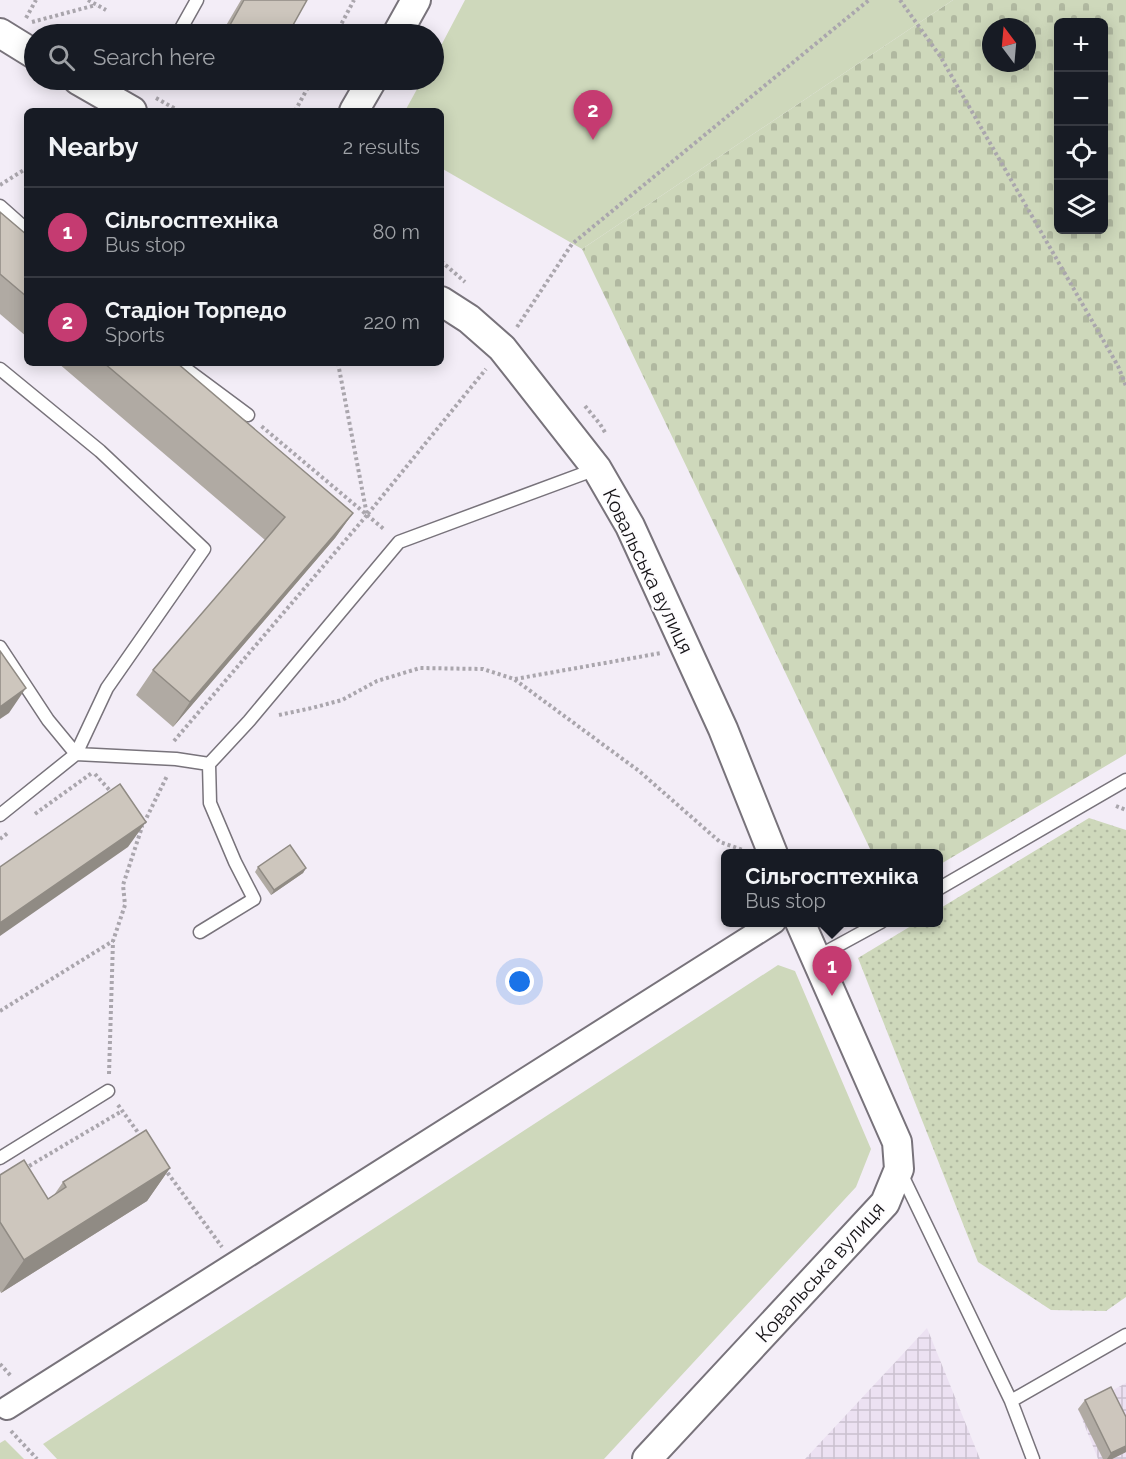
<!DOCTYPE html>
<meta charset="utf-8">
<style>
:root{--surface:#171b24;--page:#20242c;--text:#f1f3f6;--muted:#9ea1a6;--line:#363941;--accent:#c53b71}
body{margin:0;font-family:Raleway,sans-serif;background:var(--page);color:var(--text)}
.controls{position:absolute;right:18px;top:18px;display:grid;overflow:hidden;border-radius:9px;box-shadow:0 3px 15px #0003}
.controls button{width:54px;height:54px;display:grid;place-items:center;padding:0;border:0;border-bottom:2px solid var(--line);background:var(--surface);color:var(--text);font:30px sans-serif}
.compass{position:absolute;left:982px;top:18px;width:54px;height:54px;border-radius:50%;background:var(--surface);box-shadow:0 3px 15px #0003;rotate:344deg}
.you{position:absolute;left:520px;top:982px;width:21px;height:21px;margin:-15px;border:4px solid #fff;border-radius:50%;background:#1a73e8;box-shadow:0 0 0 9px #1a73e833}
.badge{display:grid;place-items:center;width:39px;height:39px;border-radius:50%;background:var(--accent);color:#fff;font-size:20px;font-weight:700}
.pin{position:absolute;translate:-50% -50px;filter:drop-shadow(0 2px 3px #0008)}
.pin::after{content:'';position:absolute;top:32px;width:21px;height:18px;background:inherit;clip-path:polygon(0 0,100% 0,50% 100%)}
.popup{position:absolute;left:721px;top:849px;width:222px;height:78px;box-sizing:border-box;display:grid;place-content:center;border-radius:9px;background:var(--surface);filter:drop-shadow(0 2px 4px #0005);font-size:20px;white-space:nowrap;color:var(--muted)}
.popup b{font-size:22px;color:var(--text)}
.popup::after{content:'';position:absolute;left:50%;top:100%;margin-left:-12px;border:12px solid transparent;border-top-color:var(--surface)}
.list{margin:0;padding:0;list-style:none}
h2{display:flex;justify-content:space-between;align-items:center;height:78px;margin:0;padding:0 24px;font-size:26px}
h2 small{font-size:20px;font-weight:400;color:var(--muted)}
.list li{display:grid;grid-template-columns:39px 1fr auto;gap:18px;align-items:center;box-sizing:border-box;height:90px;padding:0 24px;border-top:2px solid var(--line)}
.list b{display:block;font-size:22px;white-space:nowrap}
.list p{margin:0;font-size:20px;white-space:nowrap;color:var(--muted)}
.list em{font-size:20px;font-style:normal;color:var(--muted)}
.icon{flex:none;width:33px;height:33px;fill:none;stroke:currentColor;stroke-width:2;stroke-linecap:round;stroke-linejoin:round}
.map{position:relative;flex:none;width:1126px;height:1459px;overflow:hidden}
.search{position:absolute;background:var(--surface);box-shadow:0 3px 15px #0003;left:24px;top:24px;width:420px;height:66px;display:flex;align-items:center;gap:15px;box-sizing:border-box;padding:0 21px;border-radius:33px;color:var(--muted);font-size:22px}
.panel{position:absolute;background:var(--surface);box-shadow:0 3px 15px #0003;left:24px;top:108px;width:420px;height:258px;border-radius:9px}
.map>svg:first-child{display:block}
.industrial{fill:url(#industrial-grid)}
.grass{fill:url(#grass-dots)}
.cemetery{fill:url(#cemetery-stones);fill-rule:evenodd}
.garden{fill:#ced8bb}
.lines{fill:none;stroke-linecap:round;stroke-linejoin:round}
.service-casing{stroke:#78737b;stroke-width:15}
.minor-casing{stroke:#78737b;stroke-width:26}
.tertiary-casing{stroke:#78737b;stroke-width:32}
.path{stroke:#aaa6ad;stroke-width:4;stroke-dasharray:3 3;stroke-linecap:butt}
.service{stroke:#fff;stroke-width:12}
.minor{stroke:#fff;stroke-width:22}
.tertiary{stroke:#fff;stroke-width:28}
.wall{fill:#b0aaa3}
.shaded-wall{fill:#908b84}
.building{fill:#cdc6bd;stroke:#908b84;stroke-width:1.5}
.labels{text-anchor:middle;stroke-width:4.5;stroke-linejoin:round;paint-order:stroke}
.street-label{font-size:20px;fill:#151316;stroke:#fdfcfe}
</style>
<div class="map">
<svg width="1126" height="1459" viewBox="0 0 1126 1459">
<defs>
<pattern id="industrial-grid" width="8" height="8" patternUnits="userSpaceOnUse" patternTransform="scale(1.5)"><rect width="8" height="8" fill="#ece1f2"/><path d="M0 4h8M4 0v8" fill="none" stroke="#cac0cf"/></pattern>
<pattern id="grass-dots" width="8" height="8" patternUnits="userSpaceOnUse" patternTransform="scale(1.5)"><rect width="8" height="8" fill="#ced8bb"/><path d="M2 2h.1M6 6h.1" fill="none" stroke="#b0b8a0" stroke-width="1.8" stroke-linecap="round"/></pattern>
<pattern id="cemetery-stones" width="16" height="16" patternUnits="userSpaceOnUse" patternTransform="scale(1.5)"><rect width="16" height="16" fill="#ced8bb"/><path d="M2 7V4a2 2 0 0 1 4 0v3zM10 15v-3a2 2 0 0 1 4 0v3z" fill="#b0b8a0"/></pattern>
</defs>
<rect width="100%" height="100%" fill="#f3edf7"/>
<path class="industrial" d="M927 1328 980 1459H805Z
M1126 1383V1459H1098L1078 1409Z"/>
<path class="grass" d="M1089 818 1126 830V1297L1106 1311 1051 1310 978 1262 858 958 916 923 938 922 939 909Z"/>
<path class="cemetery" d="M953 0H1126V754L939 865 938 854 872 853 582 249ZM1058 22H1104V230H1058ZM991 27H1027V63H991Z"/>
<path class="garden" d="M465 0H953L582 249 441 168V111H405L422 80H434V59Z
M778 965 795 971 871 1149 856 1187 604 1459H57L43 1444Z
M5 1440 24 1459H0V1443Z"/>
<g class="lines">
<g class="service-casing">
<path id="service" d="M178 34 197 0
M0 206 27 230
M178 363 248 415
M0 369 100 451 204 549 107 688 76 754 0 815
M0 647 48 720 76 754 176 759 209 764
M938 889 1126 780
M200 932 254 899 235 862 210 803 209 764 249 721 399 542 596 469
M815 958 881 922
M0 1158 108 1091
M901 1173 1011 1401 1033 1459
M1011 1401 1126 1335"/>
</g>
<g class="minor-casing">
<path id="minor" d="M7 1408 774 922"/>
</g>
<g class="tertiary-casing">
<path id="tertiary" d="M0 33 34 54
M397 34 416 0
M78 80 132 111
M354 111 372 80
M441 301 469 319 502 348 597 469 630 526 723 729 773 854
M647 1459 885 1203 899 1169 897 1142 800 922"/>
</g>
<path class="path" d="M88 0 106 10
M900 0 940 56 1118 366 1126 386
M26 18 36 0
M32 22 96 5
M336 34 354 0
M156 98 179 111
M295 111 312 80
M0 185 27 168
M441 261 465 282
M517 327 572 244 869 0
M338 363 367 515 486 369
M585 406 600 424 606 434
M367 515 385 530
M515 679 661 653
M279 715 312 708 342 700 377 681 420 668 483 669 514 679 639 771 720 842 743 850
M174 741 367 515 260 425
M95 774 112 793
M1116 806 1126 810
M35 814 92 773
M144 823 167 776
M0 839 9 832
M0 1011 113 941
M109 1074 113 941 125 905 123 885 142 827 139 823
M118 1105 142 1138
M164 1168 222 1247
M24 1169 122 1111
M0 1364 12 1377
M11 1431 37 1459"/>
<use href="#service" class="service"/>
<use href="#minor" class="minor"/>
<use href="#tertiary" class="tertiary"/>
</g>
<path class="wall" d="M241 0H307L288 34H221Z
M241 80H260L255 87Z
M0 212 27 235V337L0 314Z
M58 363H177L353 513 335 538 173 727 136 695 153 670 265 540Z
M258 867 306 868 303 873 271 895 255 872Z
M170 1168 147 1201 1 1293 0 1291V1175L48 1199 54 1195 63 1182Z
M1085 1400 1126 1452 1112 1459H1103L1078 1409Z"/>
<path class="shaded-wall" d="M353 513 335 538 173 727 190 702Z
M26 688 9 713 0 719V707Z
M146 822 128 847 0 936V923Z
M306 868 303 873 271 895 274 890Z
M170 1168 147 1201 1 1293 24 1260Z
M1126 1446V1452L1112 1459H1107L1111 1453Z"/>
<path class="building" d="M244 0H307L288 34H225Z
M0 212 27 235V297L0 274Z
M104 363H177L353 513 190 702 153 670 285 517Z
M0 651 26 688 0 707Z
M120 784 146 822 0 923V867Z
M290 845 306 868 274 890 258 867Z
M146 1130 170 1168 24 1260 0 1222V1175L24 1160 48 1199 66 1187 63 1182Z
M1111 1387 1126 1417V1446L1111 1453 1085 1400Z"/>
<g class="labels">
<g class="street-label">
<text transform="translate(648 571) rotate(64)" y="7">Ковальська вулиця</text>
<text transform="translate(820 1272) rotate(-48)" y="7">Ковальська вулиця</text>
</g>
</g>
</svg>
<div class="controls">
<button>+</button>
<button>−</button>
<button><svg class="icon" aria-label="locate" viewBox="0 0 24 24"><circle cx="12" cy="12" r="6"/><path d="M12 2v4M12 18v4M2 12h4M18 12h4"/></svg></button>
<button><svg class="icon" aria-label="layers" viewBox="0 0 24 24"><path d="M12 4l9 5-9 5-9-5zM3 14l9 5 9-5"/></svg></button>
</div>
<svg class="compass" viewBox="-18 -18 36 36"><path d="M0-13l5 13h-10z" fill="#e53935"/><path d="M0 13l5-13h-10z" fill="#9ea1a6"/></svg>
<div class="you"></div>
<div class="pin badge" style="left:832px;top:996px">1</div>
<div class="popup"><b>Сільгосптехніка</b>Bus stop</div>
<div class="pin badge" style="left:593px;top:140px">2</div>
<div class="search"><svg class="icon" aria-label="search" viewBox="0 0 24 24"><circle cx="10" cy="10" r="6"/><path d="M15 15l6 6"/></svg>Search here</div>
<section class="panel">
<h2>Nearby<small>2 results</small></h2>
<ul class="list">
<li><span class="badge">1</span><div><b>Сільгосптехніка</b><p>Bus stop</p></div><em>80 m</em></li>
<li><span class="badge">2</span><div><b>Стадіон Торпедо</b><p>Sports</p></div><em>220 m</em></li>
</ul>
</section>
</div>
